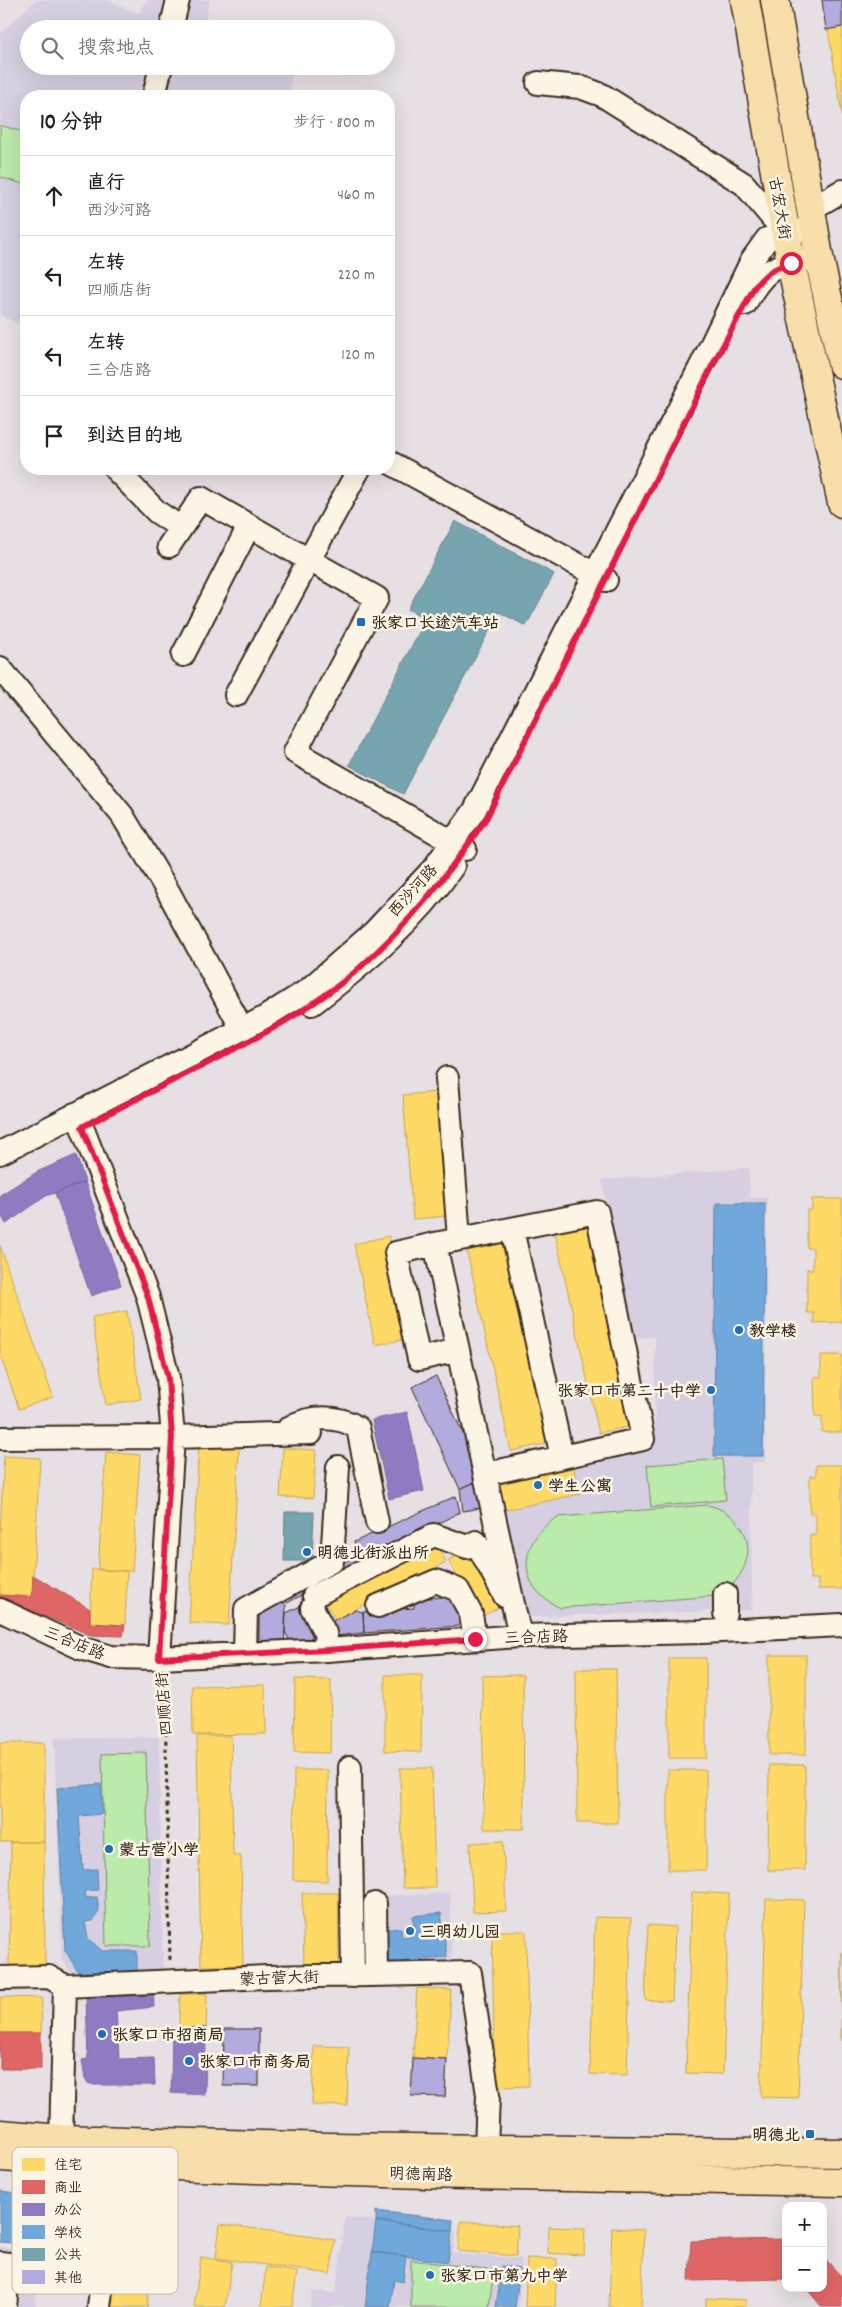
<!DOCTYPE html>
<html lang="zh">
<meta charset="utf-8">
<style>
:root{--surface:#fff;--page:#f6f6f6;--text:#222;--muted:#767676;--line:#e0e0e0}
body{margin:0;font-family:Dekko,"LXGW WenKai TC",sans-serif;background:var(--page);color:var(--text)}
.controls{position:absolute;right:15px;bottom:15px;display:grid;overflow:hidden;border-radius:10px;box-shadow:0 5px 20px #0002}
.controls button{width:45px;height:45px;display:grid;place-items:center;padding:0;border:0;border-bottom:1px solid var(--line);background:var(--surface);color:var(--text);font:25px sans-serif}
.stop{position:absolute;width:15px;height:15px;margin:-11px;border:4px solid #e11d48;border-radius:50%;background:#fff}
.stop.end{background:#e11d48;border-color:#fff;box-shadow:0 1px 5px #0008}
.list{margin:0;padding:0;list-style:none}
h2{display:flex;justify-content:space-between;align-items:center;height:65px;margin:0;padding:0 20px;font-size:21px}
h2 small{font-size:16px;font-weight:400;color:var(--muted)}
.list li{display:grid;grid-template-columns:32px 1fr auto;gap:15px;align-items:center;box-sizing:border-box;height:80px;padding:0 20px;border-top:1px solid var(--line)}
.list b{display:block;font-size:19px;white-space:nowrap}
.list p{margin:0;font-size:16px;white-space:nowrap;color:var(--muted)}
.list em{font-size:16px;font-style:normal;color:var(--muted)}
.icon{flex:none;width:28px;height:28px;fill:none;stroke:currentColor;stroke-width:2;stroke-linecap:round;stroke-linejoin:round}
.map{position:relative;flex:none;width:842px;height:2307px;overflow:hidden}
.search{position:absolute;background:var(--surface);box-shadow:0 5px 20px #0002;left:20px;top:20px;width:375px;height:55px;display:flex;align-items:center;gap:12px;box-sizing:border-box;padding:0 18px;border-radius:28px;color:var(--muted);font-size:19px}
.panel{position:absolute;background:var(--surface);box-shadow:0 5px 20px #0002;left:20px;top:90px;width:375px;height:385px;border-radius:20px}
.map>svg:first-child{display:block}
.built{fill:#d6cfe1}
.green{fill:#bbebaa;stroke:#7b8a64}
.homes{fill:#ffd966;stroke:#c4a450}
.shops{fill:#e06666;stroke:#ae5450}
.offices{fill:#8e7cc3;stroke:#756392}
.schools{fill:#6fa8dc;stroke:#5f82a3}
.public{fill:#76a5af;stroke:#648084}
.building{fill:#b2abdd;stroke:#3b2a1e}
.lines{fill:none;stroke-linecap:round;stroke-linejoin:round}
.minor-casing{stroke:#3b2a1e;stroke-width:26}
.major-casing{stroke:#3b2a1e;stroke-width:31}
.path{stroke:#3b2a1e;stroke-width:3;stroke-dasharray:4 4;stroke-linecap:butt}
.minor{stroke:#fcf5e5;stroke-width:22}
.major{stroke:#f8deab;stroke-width:28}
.route{stroke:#e11d48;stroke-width:6}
.poi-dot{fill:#1f6fb2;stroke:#fcf5e5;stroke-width:2}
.labels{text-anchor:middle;stroke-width:5;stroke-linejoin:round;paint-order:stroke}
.street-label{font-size:16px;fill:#3b2a1e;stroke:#fcf5e5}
.poi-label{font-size:16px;font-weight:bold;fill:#3b2a1e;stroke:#fcf5e5;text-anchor:start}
.key{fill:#fcf5e5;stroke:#c2b8a9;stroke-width:1}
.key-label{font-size:14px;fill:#3b2a1e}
</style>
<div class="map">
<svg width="842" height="2307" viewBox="0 0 842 2307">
<rect width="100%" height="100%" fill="#e6dfe3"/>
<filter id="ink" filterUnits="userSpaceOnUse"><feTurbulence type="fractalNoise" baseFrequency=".02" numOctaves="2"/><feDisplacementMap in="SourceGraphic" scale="10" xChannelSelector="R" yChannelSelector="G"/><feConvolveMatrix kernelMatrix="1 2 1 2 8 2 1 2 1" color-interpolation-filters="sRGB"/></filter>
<g filter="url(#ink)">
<path class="built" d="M36 0H107L139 14 147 0H210L203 29H29V66H293L289 96H26V328L0 315V33Z
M749 1168 750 1198H767L765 1462 751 1463 752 1610 526 1617 496 1476 655 1441V1337L629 1339 602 1180Z
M159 1737 163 1980 84 1981 70 1971 62 1959 54 1738Z
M450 1893 452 1965 368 1967 367 1897Z
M345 2217 456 2231 453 2253 522 2259 519 2307H310L312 2291 336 2293Z
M0 2247 40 2250 35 2307H0Z"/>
<path class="green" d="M0 125 26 133V185L0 177Z
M722 1459 726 1500 651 1507 647 1465Z
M707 1505C739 1511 759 1543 741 1573 735 1584 726 1590 715 1596L560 1608C552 1603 544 1599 538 1592 515 1565 531 1532 558 1517Z
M146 1753 150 1946H106L102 1754Z
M411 2260 494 2270 489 2307H411Z"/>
<path class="homes" d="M842 27V114L828 29Z
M438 1092 448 1216 413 1219 403 1095Z
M812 1199H842V1322L814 1323V1313H807V1269H813V1248H807V1210H812Z
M592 1225 636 1425 599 1433 555 1233Z
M389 1236 411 1338 375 1345 354 1244Z
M505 1243 549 1443 511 1451 467 1251Z
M0 1246 53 1397 19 1409 0 1354Z
M127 1311 141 1399 106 1405 92 1317Z
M821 1355H842V1432H822V1416H815L814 1377H821Z
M199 1445 239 1448 229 1625 189 1623Z
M283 1448 316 1450 313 1498 280 1497Z
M106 1452 140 1455 132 1571 98 1570Z
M4 1456 40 1458 32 1597 0 1595V1533Z
M572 1460 580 1494 504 1510 496 1476Z
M816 1465H842V1589H818V1579H810V1535H816V1514H810V1476H816Z
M433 1538 446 1562 335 1620 322 1596Z
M475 1546 505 1604 479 1618 448 1560Z
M92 1569 127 1571 125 1625 90 1623Z
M769 1655H806V1755H769Z
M669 1658H706V1758H669Z
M576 1669H616L618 1823H577Z
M385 1675H422L421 1752 385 1751Z
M523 1675 524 1829H484L482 1676Z
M295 1679 331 1680 330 1753 294 1752Z
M265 1685 266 1734 193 1735 192 1686Z
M197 1736H231L233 1856H241L243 1966H201Z
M0 1743H44V1842H0Z
M769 1765H805V1870H768Z
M400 1768H432L435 1888H403Z
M294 1770H328L327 1881 293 1880Z
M668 1770H706V1870H668Z
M503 1841 506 1911 473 1912 470 1843Z
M11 1842H44L45 1968 9 1967Z
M692 1892 729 1894 723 2074 686 2073Z
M302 1893H338L339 1965 304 1966Z
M766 1899 804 1900 798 2098 761 2097Z
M595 1917 631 1918 627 2075 590 2074Z
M648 1925 675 1927 672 2001 645 2000Z
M492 1931H526L529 2086 495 2087Z
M842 1952V2041H841Z
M417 1988 451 1990 447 2060 413 2058Z
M180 1994H207L206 2028 179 2027Z
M0 1997 42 1998 41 2033H0Z
M314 2046 349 2047 347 2106 312 2105Z
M461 2221 518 2226 516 2256 458 2251Z
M220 2224 335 2240 330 2274 216 2258Z
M549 2227 585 2228 584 2255 548 2253Z
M612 2228 644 2230 641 2307H609Z
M201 2257 232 2262 225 2307H194Z
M527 2258 557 2259 555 2307H525Z
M266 2267 297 2272 292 2307H261Z
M114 2283 149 2287 147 2307H111Z
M706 2298 746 2300V2307H706Z"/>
<path class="shops" d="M33 1575 90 1609V1623L125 1625 123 1636 90 1635 0 1597V1595L32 1597Z
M0 2033H41V2069H0Z
M786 2239V2279L689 2281 691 2241Z
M823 2257 842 2277V2307H822L806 2288H823Z"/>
<path class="offices" d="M76 1155 85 1182 46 1196 6 1224 0 1213V1195L37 1172Z
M85 1182 121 1285 91 1296 55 1193Z
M407 1412 424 1491 389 1499 372 1420Z
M153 1990 154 2007 116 2011 119 2059 154 2058 155 2085H94L88 2083 85 2078 82 2060 88 2059 86 1996Z
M172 2028H206L205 2095 171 2093Z"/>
<path class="schools" d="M716 1203H765L763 1456H714Z
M101 1784 102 1814 79 1816 83 1870 97 1869 98 1890 85 1891 86 1898 97 1897 99 1911 93 1921 85 1922 88 1938 102 1951H137V1972H78L65 1950 57 1788Z
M441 1913 447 1957 386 1964 382 1930 401 1928 402 1937 415 1936 413 1916Z
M0 2191 41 2196 36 2245 0 2242Z
M376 2211 453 2220 452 2231 376 2221Z
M376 2221 452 2231 448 2262 372 2252Z
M372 2252 406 2256 403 2282 394 2280 390 2307H365Z
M502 2266 520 2269 515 2307H496Z"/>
<path class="public" d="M455 521 554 574 526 626 499 612 403 794 349 765 426 619 408 609Z
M285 1512H314L312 1561H284Z"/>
<path class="building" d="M822 0H842V27L826 30Z
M436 1376 477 1463 470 1466 477 1481 460 1489 412 1387Z
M477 1481 486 1507 463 1511 460 1489Z
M456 1496 460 1512 359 1565 354 1542Z
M357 1555 359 1565 287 1603 283 1595Z
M457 1596 459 1626 364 1633 363 1612 414 1608V1599Z
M282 1598 286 1606 284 1647H259V1608Z
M307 1603 321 1633 293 1646 285 1632 286 1613Z
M355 1610 363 1612 364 1633 334 1636 332 1621Z
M224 2029H259V2086H223Z
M413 2058 447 2060 445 2097 411 2096Z"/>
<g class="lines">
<g class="minor-casing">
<path id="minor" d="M171 29 178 0
M538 83 580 87 602 95 744 184 785 233
M154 96 161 66
M811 209 842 191
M745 304C767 263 777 266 819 257
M389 462 606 580
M359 469 309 560 377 598 295 752 465 849
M117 471 157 512 181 528
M169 546 201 498 309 560 236 695
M183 655 249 526
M0 668 122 815 169 893 242 1029
M312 1004C364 964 416 921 453 866
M447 1078 459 1239
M75 1114 82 1127 148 1297 168 1378 173 1437 159 1658
M0 1153 264 1018 308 990 374 932 434 868 475 810 704 360 752 260 767 239 814 227
M512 1229 562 1457
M435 1244 396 1253 419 1359 458 1350
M289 1428C309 1415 339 1415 358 1428L377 1522
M0 1438 173 1437 311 1433
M486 1474 643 1439 597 1212 435 1244 520 1636
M725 1594V1613
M314 1596 434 1535 467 1547 476 1542 505 1596
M378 1606 436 1581 458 1590 471 1614 475 1639
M312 1608 325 1633 327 1650
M0 1610 81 1648 111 1657 159 1658 327 1650 520 1636 702 1632 842 1625
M245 1654 246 1609 332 1561 338 1467
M350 1767 353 1976
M375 1904 376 1975
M0 1978 49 1977 65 1986
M61 2139 65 1986 267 1977 470 1973 488 2095 486 2148
M81 2242 84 2210
M0 2263 9 2264 5 2307
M99 2307 117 2163"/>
</g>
<g class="major-casing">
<path id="major" d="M745 0 791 263 842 503
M775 0 819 257 842 364
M0 2134 61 2139 329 2147 842 2153
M0 2157C280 2174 562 2177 842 2182"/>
</g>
<path class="path" d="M162 1676 165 1696 170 1962"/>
<use href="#minor" class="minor"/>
<use href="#major" class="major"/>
</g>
</g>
<g class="lines" filter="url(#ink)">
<path class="route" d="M475 1639 327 1650 159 1658 172 1437 168 1378 148 1297 82 1127C123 1106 163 1085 204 1065 256 1038 309 1011 355 972 409 925 447 876 487 817L711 368 754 288C765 273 774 268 791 263"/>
</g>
<g class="poi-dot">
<rect x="356" y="617" width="10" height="10" rx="2.5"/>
<circle cx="739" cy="1330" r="5"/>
<circle cx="711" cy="1390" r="5"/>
<circle cx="538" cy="1485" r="5"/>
<circle cx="307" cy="1552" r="5"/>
<circle cx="109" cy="1849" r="5"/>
<circle cx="410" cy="1931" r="5"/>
<circle cx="102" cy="2034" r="5"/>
<circle cx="189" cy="2061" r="5"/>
<rect x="805" y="2129" width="10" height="10" rx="2.5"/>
<circle cx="430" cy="2275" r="5"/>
</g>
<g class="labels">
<g class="street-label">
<text transform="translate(781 208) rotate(80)" y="6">古宏大街</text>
<text transform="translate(412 890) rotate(-48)" y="6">西沙河路</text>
<text transform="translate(536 1636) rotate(-2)" y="6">三合店路</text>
<text transform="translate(75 1642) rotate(22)" y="6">三合店路</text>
<text transform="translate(163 1704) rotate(-94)" y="6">四顺店街</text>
<text transform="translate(279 1977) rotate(-2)" y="6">蒙古营大街</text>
<text transform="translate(421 2173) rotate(2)" y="6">明德南路</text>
</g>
<g class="poi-label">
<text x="371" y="628">张家口长途汽车站</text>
<text x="749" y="1336">教学楼</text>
<text x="701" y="1396" text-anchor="end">张家口市第二十中学</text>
<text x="548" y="1491">学生公寓</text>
<text x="317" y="1558">明德北街派出所</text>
<text x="119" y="1855">蒙古营小学</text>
<text x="420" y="1937">三明幼儿园</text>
<text x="112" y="2040">张家口市招商局</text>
<text x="199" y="2067">张家口市商务局</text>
<text x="800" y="2140" text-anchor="end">明德北</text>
<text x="440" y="2281">张家口市第九中学</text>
</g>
</g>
<rect x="12" y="2147" width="166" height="147" rx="8" class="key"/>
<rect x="22" y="2158" width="23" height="13" fill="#ffd966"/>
<rect x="22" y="2180" width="23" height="14" fill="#e06666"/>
<rect x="22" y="2203" width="23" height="13" fill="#8e7cc3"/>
<rect x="22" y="2225" width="23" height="14" fill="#6fa8dc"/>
<rect x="22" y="2248" width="23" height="13" fill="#76a5af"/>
<rect x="22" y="2270" width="23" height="14" fill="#b2abdd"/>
<g class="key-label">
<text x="54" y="2169">住宅</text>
<text x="54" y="2192">商业</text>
<text x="54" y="2214">办公</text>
<text x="54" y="2237">学校</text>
<text x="54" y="2259">公共</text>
<text x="54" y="2282">其他</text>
</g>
</svg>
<div class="controls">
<button>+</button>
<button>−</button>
</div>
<div class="stop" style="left:791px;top:263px"></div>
<div class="stop end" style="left:475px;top:1639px"></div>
<div class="search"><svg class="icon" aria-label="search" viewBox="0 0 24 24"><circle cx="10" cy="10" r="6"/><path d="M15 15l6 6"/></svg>搜索地点</div>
<section class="panel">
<h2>10 分钟<small>步行 · 800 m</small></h2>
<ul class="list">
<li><svg class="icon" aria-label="ahead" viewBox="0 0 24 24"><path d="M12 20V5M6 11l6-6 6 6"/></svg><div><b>直行</b><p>西沙河路</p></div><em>460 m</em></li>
<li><svg class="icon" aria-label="left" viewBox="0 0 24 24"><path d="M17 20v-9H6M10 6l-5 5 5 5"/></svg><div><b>左转</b><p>四顺店街</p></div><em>220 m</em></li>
<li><svg class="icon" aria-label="left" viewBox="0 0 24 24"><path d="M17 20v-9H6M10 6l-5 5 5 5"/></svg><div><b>左转</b><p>三合店路</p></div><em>120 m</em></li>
<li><svg class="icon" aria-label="arrive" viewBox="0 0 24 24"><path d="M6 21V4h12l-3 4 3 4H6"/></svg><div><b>到达目的地</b></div></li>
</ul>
</section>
</div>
